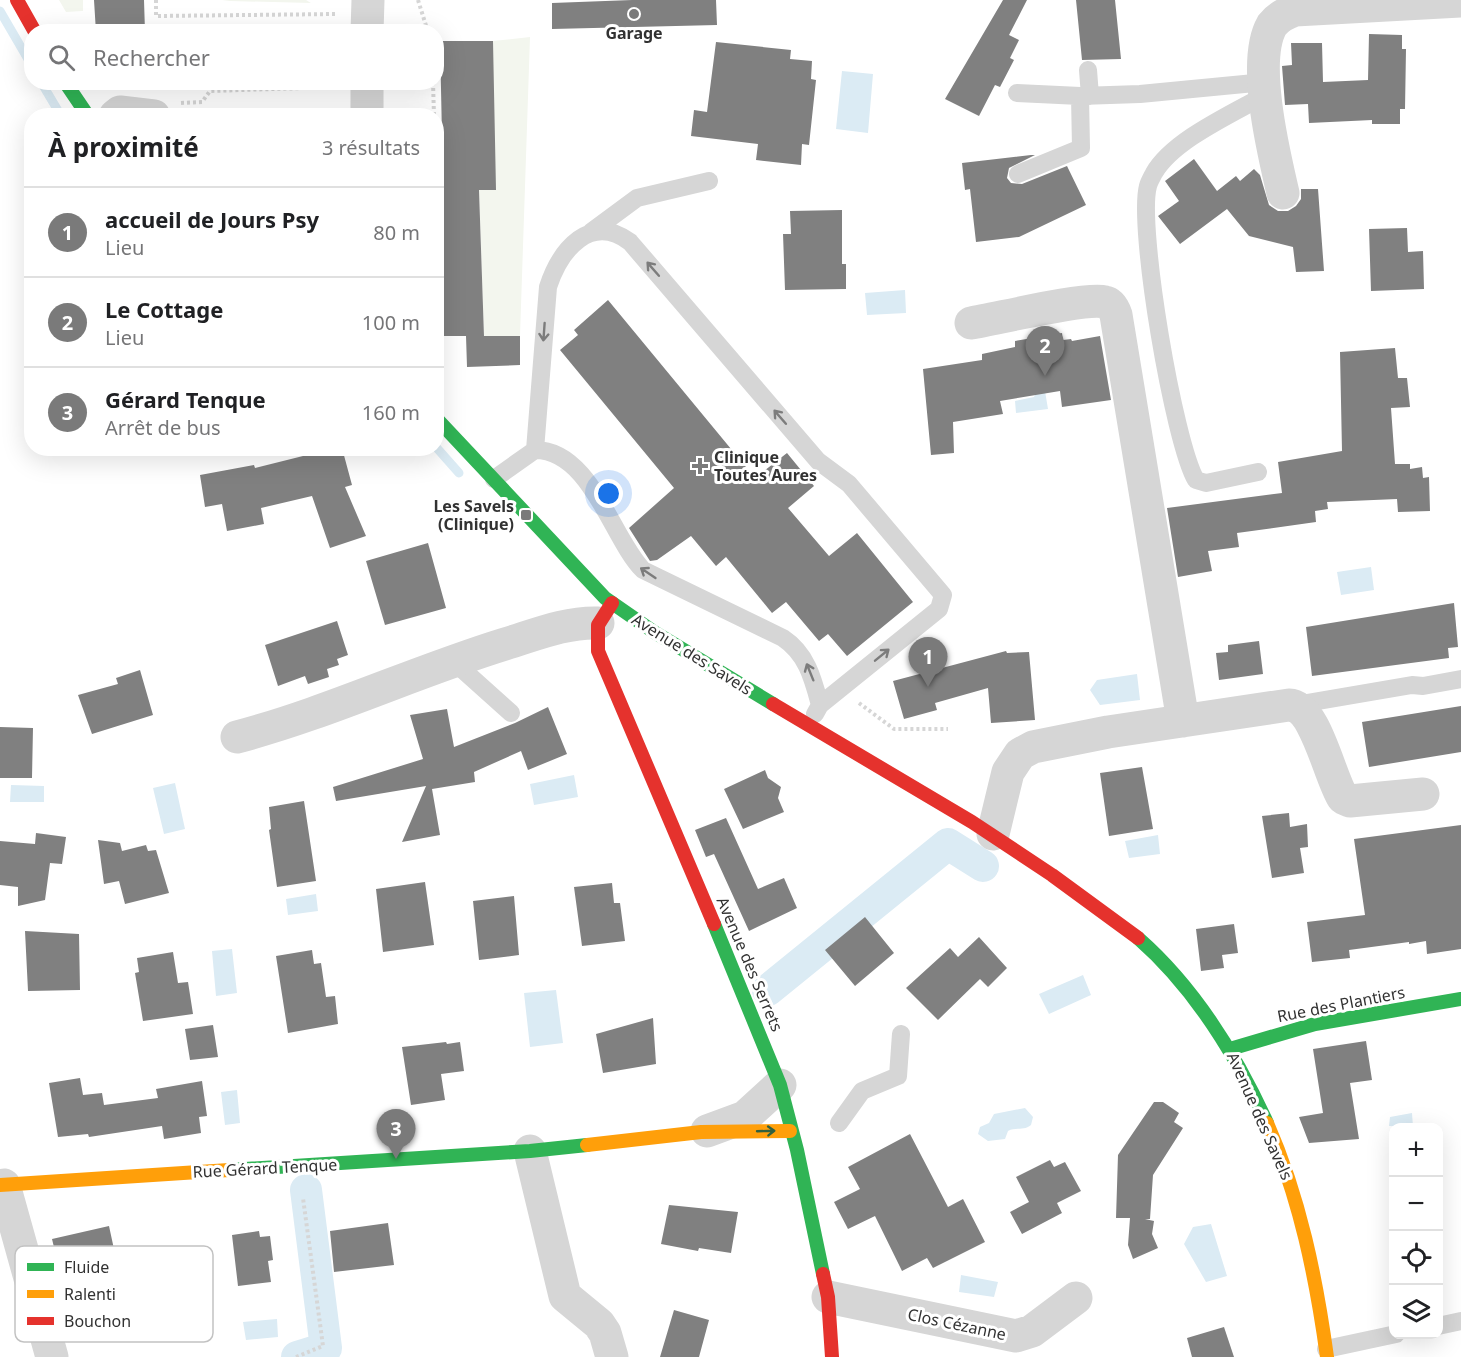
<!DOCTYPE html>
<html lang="fr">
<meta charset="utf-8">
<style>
:root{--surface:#fff;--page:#f2f2f2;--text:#202124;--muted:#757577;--line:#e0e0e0;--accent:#7a7a7a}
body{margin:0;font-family:"Noto Sans",sans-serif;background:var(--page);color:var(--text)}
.controls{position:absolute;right:18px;bottom:18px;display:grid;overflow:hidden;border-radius:12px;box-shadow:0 6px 24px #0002}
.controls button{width:54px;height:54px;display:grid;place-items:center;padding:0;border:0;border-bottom:2px solid var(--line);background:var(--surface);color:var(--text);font:30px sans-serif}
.you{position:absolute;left:609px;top:494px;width:21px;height:21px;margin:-15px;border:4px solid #fff;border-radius:50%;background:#1a73e8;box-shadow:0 0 0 9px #1a73e833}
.badge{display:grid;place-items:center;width:39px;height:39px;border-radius:50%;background:var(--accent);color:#fff;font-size:20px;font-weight:700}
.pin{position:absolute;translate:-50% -50px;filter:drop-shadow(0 2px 3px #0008)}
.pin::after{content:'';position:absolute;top:32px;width:21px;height:18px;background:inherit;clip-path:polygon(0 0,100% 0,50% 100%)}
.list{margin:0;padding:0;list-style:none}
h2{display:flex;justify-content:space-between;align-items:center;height:78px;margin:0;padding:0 24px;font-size:26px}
h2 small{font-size:20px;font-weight:400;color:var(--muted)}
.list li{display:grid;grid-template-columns:39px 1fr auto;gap:18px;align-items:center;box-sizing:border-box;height:90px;padding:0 24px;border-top:2px solid var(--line)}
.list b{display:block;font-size:22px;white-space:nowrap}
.list p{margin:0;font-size:20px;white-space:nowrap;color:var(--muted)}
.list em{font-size:20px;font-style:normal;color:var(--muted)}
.icon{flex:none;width:33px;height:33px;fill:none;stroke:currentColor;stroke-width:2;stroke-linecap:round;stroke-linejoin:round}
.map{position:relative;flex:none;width:1461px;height:1357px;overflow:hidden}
.search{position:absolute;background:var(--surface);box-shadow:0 6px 24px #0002;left:24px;top:24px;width:420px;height:66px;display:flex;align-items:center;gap:15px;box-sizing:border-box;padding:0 21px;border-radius:24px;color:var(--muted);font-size:22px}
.panel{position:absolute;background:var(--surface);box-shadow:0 6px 24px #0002;left:24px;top:108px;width:420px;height:348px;border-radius:24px}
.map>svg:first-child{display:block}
.green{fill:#f3f6ee}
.water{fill:#dbebf4}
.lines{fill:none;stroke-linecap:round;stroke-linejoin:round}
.stream{stroke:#dbebf4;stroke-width:9}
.canal{stroke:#dbebf4;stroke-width:32}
.building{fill:#808080}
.path{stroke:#d6d6d6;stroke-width:4;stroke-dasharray:3 3;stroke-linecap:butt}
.lane{stroke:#d6d6d6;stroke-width:18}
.street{stroke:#d6d6d6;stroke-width:33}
.fast{stroke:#30b455;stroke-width:14}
.slow{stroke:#ff9f0a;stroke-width:14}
.jam{stroke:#e5322d;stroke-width:14}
.oneway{stroke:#7c7c7c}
.oneway2{stroke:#31603e}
.poi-dot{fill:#7a7a7a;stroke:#fff;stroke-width:2}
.labels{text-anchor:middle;stroke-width:6;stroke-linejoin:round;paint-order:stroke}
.poi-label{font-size:16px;font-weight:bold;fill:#323232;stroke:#fff}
.street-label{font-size:16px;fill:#323232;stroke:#fff}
.key{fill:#fff;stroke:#c2c2c2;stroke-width:1.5}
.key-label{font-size:16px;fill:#323232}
</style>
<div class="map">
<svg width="1461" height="1357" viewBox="0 0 1461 1357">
<rect width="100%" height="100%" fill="#fff"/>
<path class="green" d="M59 0H83V11L66 12Z
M222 0H306L311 3 230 1Z
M530 37 520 336H484L479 190 493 41Z"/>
<path class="water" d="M842 71 873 74 868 133 836 129Z
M905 290 906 313 867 315 865 293Z
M1045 391 1048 409 1016 413 1015 401 1034 397 1036 393Z
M1371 567 1374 590 1341 595 1337 572Z
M1137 674 1140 700 1100 705 1090 690 1097 680Z
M574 775 578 797 534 805 530 784Z
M175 783 185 829 164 834 153 788Z
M11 785 44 786V802H10Z
M1158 835 1160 854 1129 858 1125 841Z
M316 894 318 911 288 915 286 899Z
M232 949 237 993 216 996 212 951Z
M1083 975 1091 995 1049 1014 1039 994Z
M556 990 563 1043 530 1047 524 993Z
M237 1090 240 1123 225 1125 221 1092Z
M1025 1108 1033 1117 1031 1125C1024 1131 1016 1127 1008 1131L1005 1139 988 1141 978 1134 980 1127 989 1123 994 1114Z
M1412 1113 1413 1127 1389 1126 1390 1117Z
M1211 1224 1227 1276 1206 1282 1184 1244 1193 1227Z
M961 1275 998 1282 994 1297 959 1292Z
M277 1319 278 1337 246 1340 243 1322Z"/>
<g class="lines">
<path class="stream" d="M0 11 32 66
M41 82 60 114
M436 447 459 473"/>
<path class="canal" d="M768 990 948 844 983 866
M297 1357 326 1348 306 1190"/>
</g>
<path class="building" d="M94 0H144L145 32H96Z
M632 0H716L717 25 552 29V3Z
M1003 0H1027L1009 35 1019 40 1010 58 1014 60 1000 87 995 85 979 116 945 99Z
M1076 0H1115L1121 59 1082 60Z
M1369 34 1402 35V49H1406L1405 109H1400V124H1372V120L1309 123 1308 104 1285 105 1282 66 1292 65 1291 43H1322L1323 82 1368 80Z
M440 41H493L496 190H479L484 336H520V365L467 367 466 336H436V185L443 184Z
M716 42 791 50 790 59 812 61 811 79 816 80 809 145 802 144 801 165 756 160 758 144 691 136 694 110 707 112Z
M1031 155H1035L1009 168 1007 178 1011 183 1022 184 1067 166 1086 205 1019 237 976 242 970 189 965 190 962 163Z
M1194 159 1217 191 1236 176 1240 181 1254 169 1260 175 1269 205 1278 211H1288L1296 206 1301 199V189H1318L1324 271 1296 272 1293 247 1249 236 1227 209 1180 244 1158 216 1179 201 1165 181Z
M842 210V264H846V289L785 290 783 234H791L790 211Z
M1407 228 1408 252 1423 251 1424 289 1371 291 1369 229Z
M608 300 755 478 787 453 814 486 788 508 829 556 857 533 913 602 847 656 828 634 819 641 786 602 772 613 726 557 716 566 691 536 657 560 650 561 629 528 674 488 560 350 578 335 574 330Z
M1062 333 1063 340 1071 339 1072 341 1100 336 1111 400 1062 407 1060 391 1000 401 1003 414 953 422 954 453 931 455 923 369 982 360V354L1015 347V341Z
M1395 348 1398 378H1407L1410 407 1391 408 1395 464H1410V469L1422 467 1423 478 1429 477 1430 511 1398 512 1397 499 1327 502 1328 509 1315 511 1316 522 1237 533 1239 547 1208 551 1212 571 1178 577 1167 508 1282 493 1278 462 1342 451 1340 352Z
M335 448H342L352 485 345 487 366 536 330 548 312 496 261 508 264 524 227 531 222 504 205 507 200 475 254 465 255 468Z
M428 543 446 608 385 625 366 561Z
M1454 603 1458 647 1448 648 1449 658 1312 676 1306 627Z
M337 621 348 655 337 659 339 665 327 669 329 677 308 684 305 676 278 686 265 645Z
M1259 641 1263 674 1219 680 1216 653 1228 652V645Z
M1006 651 1007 653 1029 652 1035 720 991 723 988 688 935 703 937 710 904 719 893 681Z
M140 670 153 715 92 734 78 695 118 684 116 678Z
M1461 706V752L1369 767 1362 722Z
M548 707 567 754 528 770 521 751 474 772 475 782 432 789 440 835 402 842 426 786 336 801 333 787 423 759 410 715 447 709 454 747 515 723Z
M0 727 33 728 32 778H0Z
M1142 767 1153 829 1109 836 1100 773Z
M765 770 768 778 781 787 778 798 784 812 743 829 724 789Z
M304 801 316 881 277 887 269 830 271 829 269 807Z
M1289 813 1290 827 1307 824 1308 847 1300 848 1304 873 1272 878 1262 816Z
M726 818 758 889 784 878 797 908 749 931 714 854 706 857 695 830Z
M1461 825V949L1427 954 1426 941 1409 944V942L1349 950 1350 958 1312 962 1307 922 1365 915 1354 839Z
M36 833 66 837 62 864 50 863 45 900 18 906V887L0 885V841L35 844Z
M98 840 120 843 122 851 146 845 148 851 156 850 169 893 125 904 119 881 104 884Z
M425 882 434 945 383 952 376 889Z
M612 883 614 903H620L625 941 582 946 574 887Z
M514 896 519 955 479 960 473 901Z
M865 917 894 953 855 986 825 950Z
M1234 924 1238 953 1222 955 1224 968 1201 971 1196 929Z
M25 931 79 934 80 990 28 991Z
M979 937 1007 968 988 987 980 979 938 1020 906 988 950 948 958 957Z
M312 950 314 964 321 963 326 997 335 996 338 1024 288 1033 276 956Z
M173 952 178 983 188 982 193 1014 143 1021 135 973 139 972 137 958Z
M653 1018 656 1064 603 1073 596 1034Z
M213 1025 218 1057 190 1060 185 1029Z
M1366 1041 1372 1080 1350 1083 1359 1139 1309 1143 1299 1117 1323 1113 1313 1049Z
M446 1042 447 1044 460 1042 464 1071 441 1074 445 1100 411 1105 402 1047Z
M80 1078 83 1095 102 1093 104 1105 158 1098 156 1089 202 1081 207 1116 199 1117 201 1133 164 1139 162 1126 89 1137 88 1134 58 1137 49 1083Z
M1154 1102H1163L1179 1113 1174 1122 1183 1128 1153 1175 1150 1219H1145L1154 1221 1152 1234 1158 1248 1133 1259 1128 1245 1130 1218H1116L1118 1155Z
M910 1134 948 1207 963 1199 985 1242 933 1268 927 1258 902 1271 875 1216 848 1229 834 1202 860 1189 848 1167Z
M1050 1160 1054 1167 1065 1162 1081 1191 1057 1203 1062 1213 1022 1234 1010 1212 1029 1202 1016 1177Z
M669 1205 738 1212 731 1253 699 1248 698 1251 661 1244Z
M388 1223 394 1265 334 1272 330 1231Z
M109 1226 117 1263 61 1276 52 1239Z
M259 1231 260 1237 270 1236 273 1260 268 1261 271 1282 238 1286 232 1235Z
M674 1310 709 1320 699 1357H660Z
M1224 1327 1234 1357H1192L1187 1338Z"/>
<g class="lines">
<path class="path" d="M156 0V16L337 14
M418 0 428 32
M433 82 434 116
M181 103 202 102 210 91 336 87
M859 703 894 729H948
M296 1357 323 1346 303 1198"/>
<path class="lane" d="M1088 70 1090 96
M1017 93 1080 96 1140 94 1265 82
M1018 174 1081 148 1080 96
M591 232 637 198 709 181
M535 450 548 287C560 250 591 212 630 242L818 461 849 484 943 595 939 609 820 705
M1258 472 1206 483 1196 480C1174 443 1137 226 1148 186 1149 182 1152 177 1154 173 1173 140 1232 114 1265 95
M494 479 535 450C591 450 612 539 643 570L783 638C807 654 813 679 820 705L815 714
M453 661 511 713
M1295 705 1412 685 1423 686 1461 679
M839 1123 862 1091 898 1076 901 1034
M1438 1326 1461 1321
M1326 1349 1396 1334"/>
<path class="street" d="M367 32 368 0
M367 82V116
M115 116 120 112 154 116
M1283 193C1274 154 1251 61 1272 25 1278 17 1286 13 1295 10L1461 1
M971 323C996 319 1085 297 1105 302 1111 303 1114 309 1116 315L1183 721
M237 737C328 713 414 672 505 644 535 635 565 622 598 623
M993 834 1008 772 1020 754 1033 747 1108 732 1289 705C1316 706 1329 776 1343 798L1350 801 1423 794
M707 1131 745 1117 780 1085
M530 1151 565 1296 599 1324 605 1333 612 1357
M4 1185 52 1357
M828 1297 1016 1336 1032 1331 1076 1298"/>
<path class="fast" d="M65 82 88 116
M436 418 605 598 654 632 773 704
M714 924 780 1085 797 1150 823 1274
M1138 938C1195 988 1236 1055 1267 1123
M1230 1049 1315 1024 1461 999
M229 1170 530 1151 587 1145"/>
<path class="slow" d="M1267 1123C1300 1198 1316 1277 1327 1357
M587 1145 701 1132 790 1131
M0 1185 229 1170"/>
<path class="jam" d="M17 0 35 32
M612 603 598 625V651L714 924
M773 704 972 822 1052 875 1138 938
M823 1274 828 1297 832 1357"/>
</g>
<defs><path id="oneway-shaft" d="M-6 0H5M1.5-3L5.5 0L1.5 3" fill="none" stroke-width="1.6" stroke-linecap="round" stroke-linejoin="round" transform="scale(1.5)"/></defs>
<g class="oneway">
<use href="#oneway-shaft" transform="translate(653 269) rotate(-131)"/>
<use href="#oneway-shaft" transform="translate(544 332) rotate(94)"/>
<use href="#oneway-shaft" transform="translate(780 417) rotate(-131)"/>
<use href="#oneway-shaft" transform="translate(648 573) rotate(-146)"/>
<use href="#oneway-shaft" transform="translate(882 655) rotate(-39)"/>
<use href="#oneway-shaft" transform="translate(810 672) rotate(-112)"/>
</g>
<use class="oneway2" href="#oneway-shaft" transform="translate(766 1131) rotate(-2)"/>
<g class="poi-dot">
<circle cx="634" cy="14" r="6"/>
<path d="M697 457h6v6h6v6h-6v6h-6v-6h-6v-6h6z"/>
<rect x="520" y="509" width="12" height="12" rx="3"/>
</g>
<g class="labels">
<g class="poi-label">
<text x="634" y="39">Garage</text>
<text x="714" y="463" text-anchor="start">Clinique<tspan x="714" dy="18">Toutes Aures</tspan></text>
<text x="514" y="512" text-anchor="end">Les Savels<tspan x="514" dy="18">(Clinique)</tspan></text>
</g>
<g class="street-label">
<text transform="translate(692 654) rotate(32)" y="6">Avenue des Savels</text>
<text transform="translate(750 964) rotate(67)" y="6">Avenue des Serrets</text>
<text transform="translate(1341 1004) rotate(-11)" y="6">Rue des Plantiers</text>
<text transform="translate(1260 1116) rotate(66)" y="6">Avenue des Savels</text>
<text transform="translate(265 1168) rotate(-3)" y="6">Rue Gérard Tenque</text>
<text transform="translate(957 1324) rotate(12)" y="6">Clos Cézanne</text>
</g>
</g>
<rect x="15" y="1246" width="198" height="96" rx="9" class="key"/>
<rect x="27" y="1263" width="27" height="8" fill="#30b455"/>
<rect x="27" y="1290" width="27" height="8" fill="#ff9f0a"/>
<rect x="27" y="1317" width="27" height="8" fill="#e5322d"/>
<g class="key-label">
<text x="64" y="1273">Fluide</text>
<text x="64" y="1300">Ralenti</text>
<text x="64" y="1327">Bouchon</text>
</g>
</svg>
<div class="controls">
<button>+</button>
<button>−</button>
<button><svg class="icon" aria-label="locate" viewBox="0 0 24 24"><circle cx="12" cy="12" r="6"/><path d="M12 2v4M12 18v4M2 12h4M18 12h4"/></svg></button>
<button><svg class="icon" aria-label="layers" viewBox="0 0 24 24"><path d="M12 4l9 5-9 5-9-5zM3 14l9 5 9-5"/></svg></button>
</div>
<div class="you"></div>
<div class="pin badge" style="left:928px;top:687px">1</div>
<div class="pin badge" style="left:1045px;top:376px">2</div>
<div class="pin badge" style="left:396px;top:1159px">3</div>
<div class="search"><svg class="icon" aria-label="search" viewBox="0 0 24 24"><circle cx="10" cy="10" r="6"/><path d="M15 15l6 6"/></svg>Rechercher</div>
<section class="panel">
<h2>À proximité<small>3 résultats</small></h2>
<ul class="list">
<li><span class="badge">1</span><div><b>accueil de Jours Psy</b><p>Lieu</p></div><em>80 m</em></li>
<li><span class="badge">2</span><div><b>Le Cottage</b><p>Lieu</p></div><em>100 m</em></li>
<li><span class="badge">3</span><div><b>Gérard Tenque</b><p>Arrêt de bus</p></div><em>160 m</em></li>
</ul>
</section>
</div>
